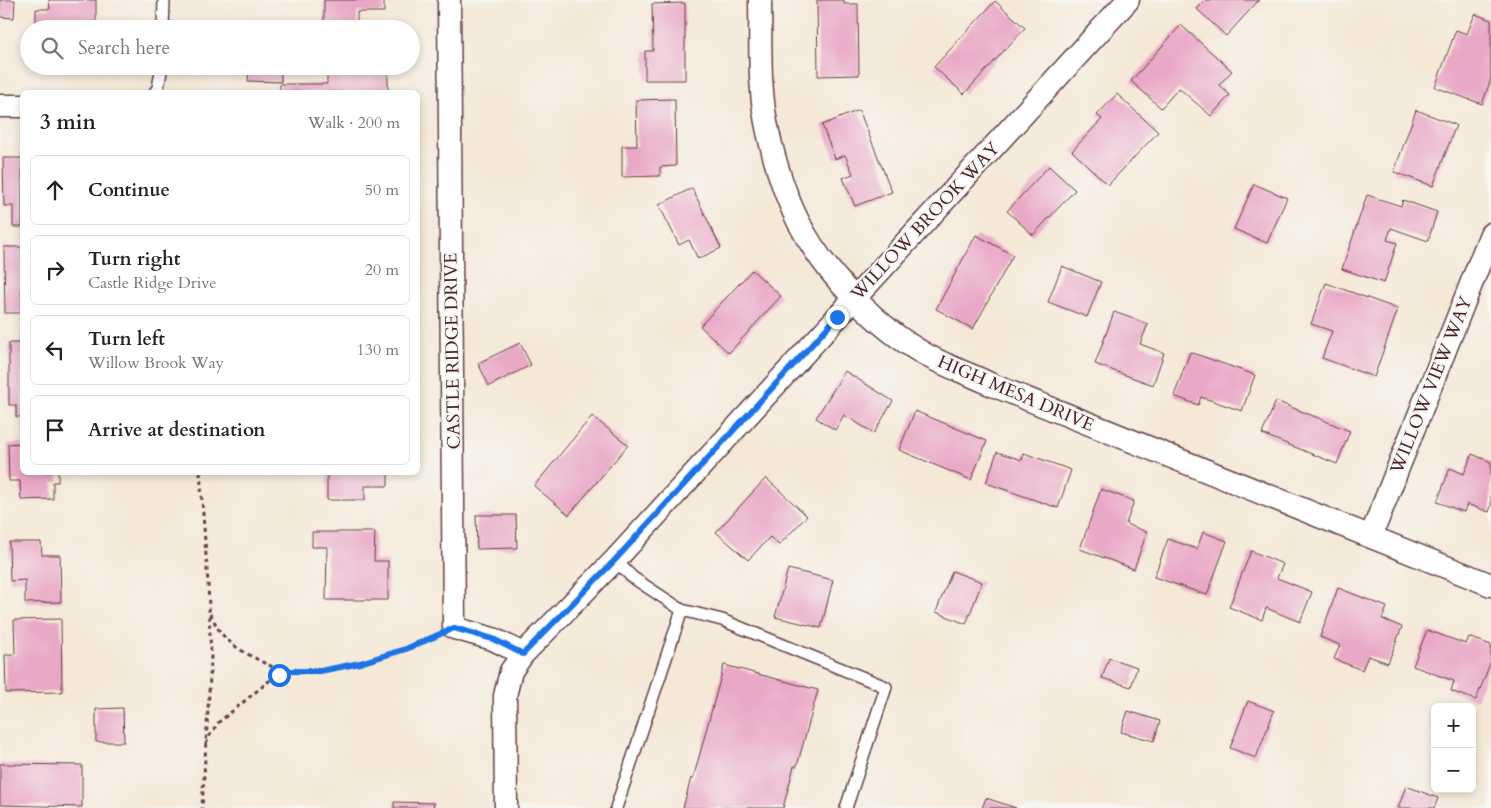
<!DOCTYPE html>
<meta charset="utf-8">
<style>
:root{--surface:#fff;--page:#f2f2f2;--text:#222;--muted:#767676;--line:#e0e0e0}
body{margin:0;font-family:Cardo,serif;background:var(--page);color:var(--text)}
.controls{position:absolute;right:15px;bottom:15px;display:grid;overflow:hidden;border-radius:8px;box-shadow:0 2px 8px #0003}
.controls button{width:45px;height:45px;display:grid;place-items:center;padding:0;border:0;border-bottom:1px solid var(--line);background:var(--surface);color:var(--text);font:25px sans-serif}
.stop{position:absolute;width:15px;height:15px;margin:-11px;border:4px solid #1a73e8;border-radius:50%;background:#fff}
.stop.end{background:#1a73e8;border-color:#fff;box-shadow:0 1px 5px #0008}
.list{margin:0;padding:0;list-style:none}
h2{display:flex;justify-content:space-between;align-items:center;height:65px;margin:0;padding:0 20px;font-size:21px}
h2 small{font-size:16px;font-weight:400;color:var(--muted)}
.list li{display:grid;grid-template-columns:32px 1fr auto;gap:15px;align-items:center;box-sizing:border-box;height:70px;margin:0 10px 10px;padding:0 10px;border:1px solid var(--line);border-radius:8px}
.list b{display:block;font-size:19px;white-space:nowrap}
.list p{margin:0;font-size:16px;white-space:nowrap;color:var(--muted)}
.list em{font-size:16px;font-style:normal;color:var(--muted)}
.icon{flex:none;width:28px;height:28px;fill:none;stroke:currentColor;stroke-width:2;stroke-linecap:round;stroke-linejoin:round}
.map{position:relative;flex:none;width:1491px;height:808px;overflow:hidden}
.search{position:absolute;background:var(--surface);box-shadow:0 2px 8px #0003;left:20px;top:20px;width:400px;height:55px;display:flex;align-items:center;gap:12px;box-sizing:border-box;padding:0 18px;border-radius:28px;color:var(--muted);font-size:19px}
.panel{position:absolute;background:var(--surface);box-shadow:0 2px 8px #0003;left:20px;top:90px;width:400px;height:385px;border-radius:8px}
.map>svg:first-child{display:block}
.building{fill:#e9a8c6}
.lines{fill:none;stroke-linecap:round;stroke-linejoin:round}
.lane-casing{stroke:#643d45;stroke-width:14}
.street-casing{stroke:#643d45;stroke-width:25}
.path{stroke:#643d45;stroke-width:3;stroke-dasharray:4 4;stroke-linecap:butt}
.lane{stroke:#fff;stroke-width:11}
.street{stroke:#fff;stroke-width:22}
.route{stroke:#1a73e8;stroke-width:6}
.labels{text-anchor:middle;stroke-width:4.5;stroke-linejoin:round;paint-order:stroke}
.street-label{font-size:18px;fill:#4a1f2b;stroke:#f6f6f2}
</style>
<div class="map">
<svg width="1491" height="808" viewBox="0 0 1491 808">
<rect width="100%" height="100%" fill="#f6f6f2"/>
<filter id="ink" filterUnits="userSpaceOnUse"><feTurbulence type="fractalNoise" baseFrequency=".02" numOctaves="2"/><feDisplacementMap in="SourceGraphic" scale="10" xChannelSelector="R" yChannelSelector="G"/><feConvolveMatrix kernelMatrix="1 2 1 2 8 2 1 2 1" color-interpolation-filters="sRGB"/></filter>
<filter id="wash" filterUnits="userSpaceOnUse"><feTurbulence type="fractalNoise" baseFrequency=".0096" numOctaves="4" result="noise"/><feDisplacementMap in="SourceGraphic" scale="20" xChannelSelector="R" yChannelSelector="G"/><feGaussianBlur stdDeviation="1.12" result="paint"/><feColorMatrix in="noise" values="0 0 0 0 0 0 0 0 0 0 0 0 0 0 0 0 0 1.4 0 .05"/><feComposite in="paint" operator="in"/></filter>
<g filter="url(#wash)">
<rect width="100%" height="100%" fill="#f5e8d7"/>
<g id="blocks">
<path class="building" d="M0 0H15L14 18 0 17Z
M49 0H96V29H36V9H50Z
M324 0H384V12H357V29H324Z
M817 0H844V4H858L859 75 818 76Z
M1206 0H1259L1226 36 1197 9Z
M995 1 1025 28 964 94 934 67Z
M685 3V80H645V51H653L652 4Z
M1475 14 1491 20V79L1482 104 1435 87 1456 30 1467 34Z
M1181 25 1232 71 1219 85 1230 95 1211 116 1179 88 1161 108 1131 81Z
M249 66H281V82L248 81Z
M384 66H388V92H280V84H327V67Z
M1117 94 1158 132 1108 185 1072 151 1102 119 1097 115Z
M675 99 676 166 660 167V176L622 177V146H637L636 100Z
M859 110 892 192 855 206 843 178 853 174 845 155 835 159 822 125Z
M1416 110 1456 125 1433 186 1394 172Z
M3 158H22V227H13V206H4Z
M1049 166 1075 190 1033 235 1007 211Z
M1254 184 1287 198 1267 243 1234 229Z
M692 188 721 248 698 259 689 240 679 245 659 205Z
M1367 195 1401 206 1403 200 1437 212 1428 241 1391 228 1387 240 1397 243 1384 283 1342 269Z
M976 235 1013 255 973 329 936 309Z
M4 247H22V313H5Z
M1062 266 1101 282 1087 317 1048 302Z
M752 270 781 296 729 353 700 326Z
M1326 283 1398 309 1374 377 1322 358 1332 331 1311 324Z
M1114 312 1148 324 1140 344 1164 353 1153 385 1095 364Z
M9 343H22V417H16V405H9Z
M520 343 531 365 489 386 478 363Z
M1190 352 1255 375 1242 411 1201 397 1198 405 1174 396Z
M845 371 893 401 874 433 844 415 835 430 816 418Z
M1276 401 1350 431 1337 464 1262 434Z
M915 411 987 441 971 480 899 450Z
M592 416 628 445 569 515 534 486Z
M22 443V472H58V482H53V499L21 500 20 481H9L8 444Z
M997 452 1022 460 1024 453 1071 470 1058 508 986 483Z
M1472 454 1491 462V506L1489 512 1467 504 1464 512 1437 502 1450 468 1464 474Z
M327 472H388V486H365V500H327Z
M766 478 807 516 779 545 770 537 748 560 716 532Z
M1101 489 1134 501 1126 524 1147 532 1134 569 1080 549Z
M476 515H516L517 548 477 549Z
M312 532H375L374 561H388V600H326L327 547H312Z
M1203 532 1227 541 1207 595 1154 577 1168 539 1197 549Z
M9 542H41L42 555H60L61 602 25 603V580L10 581Z
M1251 551 1283 564 1277 578 1312 592 1300 622 1266 608 1262 620 1229 607Z
M788 569 833 580 821 628 775 617Z
M952 571 982 582 966 624 936 612Z
M1338 588 1387 607 1382 619 1402 627 1388 663 1368 656 1362 670 1334 659 1340 645 1320 637Z
M61 619 62 692 6 693 5 655H15L14 620Z
M1427 630 1466 644 1469 637 1491 645V661L1476 700 1451 691 1454 681 1413 666Z
M1109 658 1137 667 1131 687 1102 678Z
M724 665 818 690 797 766H794L783 808H683L691 778 693 779Z
M1248 701 1274 711 1256 758 1230 748Z
M123 708 124 742H96V709Z
M1128 711 1160 721 1154 741 1121 732Z
M0 764 82 765V807L0 805Z
M1406 786 1438 798 1434 808H1398Z
M986 798 1016 808H982Z
M394 802 434 803 433 808H394Z"/>
</g>
</g>
<g filter="url(#ink)">
<use href="#blocks" fill-opacity="0" stroke="#643d45" stroke-width="1"/>
<g class="lines">
<g class="lane-casing">
<path id="lane" d="M163 29 164 0
M155 92 158 88 162 66
M615 560 632 577 682 610 722 620 886 687 846 808
M616 808 682 610"/>
</g>
<g class="street-casing">
<path id="street" d="M449 0 454 628 493 639 523 654
M760 0C761 44 758 89 768 132 775 163 784 193 798 221 824 273 877 328 928 356 948 367 970 374 990 384L1491 585
M0 106H22
M1371 536 1491 234
M506 808 505 696 511 671 523 654 615 560 1128 0"/>
</g>
<path class="path" d="M200 472 208 583 211 660 202 808
M210 614C214 620 217 628 221 633 230 644 243 652 255 658 264 663 273 668 283 670 324 680 395 653 433 637
M206 744 211 733 219 722 269 681 287 672"/>
<use href="#lane" class="lane"/>
<use href="#street" class="street"/>
</g>
</g>
<g class="lines" filter="url(#ink)">
<path class="route" d="M279 675 288 671H320L360 663 406 649 454 628 493 639 523 654 615 560 837 317"/>
</g>
<g class="labels">
<g class="street-label">
<text transform="translate(925 221) rotate(-47)" y="6">WILLOW BROOK WAY</text>
<text transform="translate(452 351) rotate(-91)" y="6">CASTLE RIDGE DRIVE</text>
<text transform="translate(1431 385) rotate(-68)" y="6">WILLOW VIEW WAY</text>
<text transform="translate(1016 393) rotate(23)" y="6">HIGH MESA DRIVE</text>
</g>
</g>
</svg>
<div class="controls">
<button>+</button>
<button>−</button>
</div>
<div class="stop" style="left:279px;top:675px"></div>
<div class="stop end" style="left:837px;top:317px"></div>
<div class="search"><svg class="icon" aria-label="search" viewBox="0 0 24 24"><circle cx="10" cy="10" r="6"/><path d="M15 15l6 6"/></svg>Search here</div>
<section class="panel">
<h2>3 min<small>Walk · 200 m</small></h2>
<ul class="list">
<li><svg class="icon" aria-label="ahead" viewBox="0 0 24 24"><path d="M12 20V5M6 11l6-6 6 6"/></svg><div><b>Continue</b></div><em>50 m</em></li>
<li><svg class="icon" aria-label="right" viewBox="0 0 24 24"><path d="M7 20v-9h11M14 6l5 5-5 5"/></svg><div><b>Turn right</b><p>Castle Ridge Drive</p></div><em>20 m</em></li>
<li><svg class="icon" aria-label="left" viewBox="0 0 24 24"><path d="M17 20v-9H6M10 6l-5 5 5 5"/></svg><div><b>Turn left</b><p>Willow Brook Way</p></div><em>130 m</em></li>
<li><svg class="icon" aria-label="arrive" viewBox="0 0 24 24"><path d="M6 21V4h12l-3 4 3 4H6"/></svg><div><b>Arrive at destination</b></div></li>
</ul>
</section>
</div>
